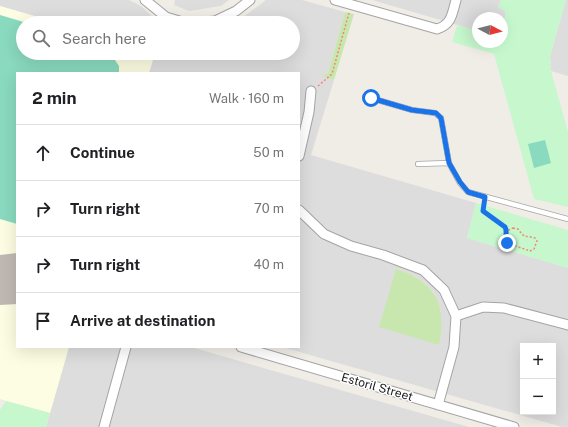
<!DOCTYPE html>
<meta charset="utf-8">
<style>
:root{--surface:#fff;--page:#f2f2f2;--text:#202124;--muted:#757577;--line:#e0e0e0}
body{margin:0;font-family:"Public Sans",sans-serif;background:var(--page);color:var(--text)}
.controls{position:absolute;right:12px;bottom:12px;display:grid;overflow:hidden;border-radius:0px;box-shadow:0 4px 16px #0002}
.controls button{width:36px;height:36px;display:grid;place-items:center;padding:0;border:0;border-bottom:1px solid var(--line);background:var(--surface);color:var(--text);font:20px sans-serif}
.compass{position:absolute;left:472px;top:12px;width:36px;height:36px;border-radius:50%;background:var(--surface);box-shadow:0 4px 16px #0002;rotate:97deg}
.stop{position:absolute;width:12px;height:12px;margin:-9px;border:3px solid #1a73e8;border-radius:50%;background:#fff}
.stop.end{background:#1a73e8;border-color:#fff;box-shadow:0 1px 4px #0008}
.list{margin:0;padding:0;list-style:none}
h2{display:flex;justify-content:space-between;align-items:center;height:52px;margin:0;padding:0 16px;font-size:17px}
h2 small{font-size:13px;font-weight:400;color:var(--muted)}
.list li{display:grid;grid-template-columns:26px 1fr auto;gap:12px;align-items:center;box-sizing:border-box;height:56px;padding:0 16px;border-top:1px solid var(--line)}
.list b{display:block;font-size:15px;white-space:nowrap}
.list em{font-size:13px;font-style:normal;color:var(--muted)}
.icon{flex:none;width:22px;height:22px;fill:none;stroke:currentColor;stroke-width:2;stroke-linecap:round;stroke-linejoin:round}
.map{position:relative;flex:none;width:568px;height:427px;overflow:hidden}
.search{position:absolute;background:var(--surface);box-shadow:0 4px 16px #0002;left:16px;top:16px;width:284px;height:44px;display:flex;align-items:center;gap:10px;box-sizing:border-box;padding:0 14px;border-radius:22px;color:var(--muted);font-size:15px}
.panel{position:absolute;background:var(--surface);box-shadow:0 4px 16px #0002;left:16px;top:72px;width:284px;height:276px;border-radius:0px}
.map>svg:first-child{display:block}
.residential{fill:#dedddd;fill-rule:evenodd}
.education{fill:#fcfde2}
.grass{fill:#c8e7af}
.park{fill:#c6f7cd}
.pitch{fill:#89dabf}
.building{fill:#c0b9b3}
.lines{fill:none;stroke-linecap:round;stroke-linejoin:round}
.lane-casing{stroke:#a4a4a4;stroke-width:6}
.street-casing{stroke:#a4a4a4;stroke-width:11}
.path{stroke:#f38875;stroke-width:1.5;stroke-dasharray:2 2;stroke-linecap:butt}
.lane{stroke:#fff;stroke-width:4.5}
.street{stroke:#fff;stroke-width:9}
.route{stroke:#1a73e8;stroke-width:5}
.labels{text-anchor:middle;stroke-width:3;stroke-linejoin:round;paint-order:stroke}
.street-label{font-size:12px;fill:#202020;stroke:#fff}
</style>
<div class="map">
<svg width="568" height="427" viewBox="0 0 568 427">
<rect width="100%" height="100%" fill="#f0ede7"/>
<path class="residential" d="M0 0H129L141 6 158 22 58 23 0 6Z
M175 0H229L221 6 189 11 174 5Z
M266 0H302L345 12 328 73 323 76 334 80 311 155 476 203 467 238 568 268V427H562L282 347H299V73H149L155 53H293V23H235ZM396 269 414 276 425 283 434 293 441 312ZM523 346H553V412H523Z
M372 0H501L498 7 506 12 502 32V18H478V31Z
M566 0H568V76L551 71 550 56Z
M69 347H191L469 427H46Z"/>
<path class="education" d="M0 6 58 23H23V53H155L149 73H17V347H69L50 413 0 399Z"/>
<path class="grass" d="M345 12 354 14 334 80 322 76 328 73Z
M396 269C436 281 447 305 439 345L379 327Z"/>
<path class="park" d="M501 0H566L550 56 551 71 568 132V207L534 199 494 54 452 42 457 25 478 31V42H502V32L506 12 498 7Z
M476 203 568 230V268L467 238Z
M6 401 50 413 46 427H0V410Z"/>
<path class="pitch" d="M0 15 27 23H23V53H110L119 66V73H17V224L0 219Z
M545 140 551 163 534 168 528 144Z"/>
<path class="building" d="M17 253V304L0 305V255Z"/>
<g class="lines">
<g class="lane-casing">
<path id="lane" d="M371 98 412 110 435 113 441 118 449 163 460 183 468 192 568 219
M418 164 449 163"/>
</g>
<g class="street-casing">
<path id="street" d="M145 0 166 17 186 23
M335 0 437 29C452 24 452 14 456 0
M193 23 215 21 236 11 250 0
M299 156 309 112 311 91
M299 210 324 234 351 246 383 255 423 270 444 290 456 316 454 347 438 405
M456 316 483 307 504 308 568 325
M241 347 514 427
M104 427 126 347"/>
</g>
<path class="path" d="M318 86 332 74 349 13
M483 202V211L505 227 507 231
M513 228 518 229C525 239 525 235 535 238L537 241 534 249 530 251 507 243C505 239 505 235 507 231Z"/>
<use href="#lane" class="lane"/>
<use href="#street" class="street"/>
</g>
<g class="lines">
<path class="route" d="M371 98 412 110 436 113 441 118 449 163 460 182 468 192 485 197 483 211 505 227C508 232 504 237 507 243"/>
</g>
<g class="labels">
<g class="street-label">
<text transform="translate(377 387) rotate(16)" y="4">Estoril Street</text>
</g>
</g>
</svg>
<div class="controls">
<button>+</button>
<button>−</button>
</div>
<svg class="compass" viewBox="-18 -18 36 36"><path d="M0-13l5 13h-10z" fill="#e53935"/><path d="M0 13l5-13h-10z" fill="#757577"/></svg>
<div class="stop" style="left:371px;top:98px"></div>
<div class="stop end" style="left:507px;top:243px"></div>
<div class="search"><svg class="icon" aria-label="search" viewBox="0 0 24 24"><circle cx="10" cy="10" r="6"/><path d="M15 15l6 6"/></svg>Search here</div>
<section class="panel">
<h2>2 min<small>Walk · 160 m</small></h2>
<ul class="list">
<li><svg class="icon" aria-label="ahead" viewBox="0 0 24 24"><path d="M12 20V5M6 11l6-6 6 6"/></svg><div><b>Continue</b></div><em>50 m</em></li>
<li><svg class="icon" aria-label="right" viewBox="0 0 24 24"><path d="M7 20v-9h11M14 6l5 5-5 5"/></svg><div><b>Turn right</b></div><em>70 m</em></li>
<li><svg class="icon" aria-label="right" viewBox="0 0 24 24"><path d="M7 20v-9h11M14 6l5 5-5 5"/></svg><div><b>Turn right</b></div><em>40 m</em></li>
<li><svg class="icon" aria-label="arrive" viewBox="0 0 24 24"><path d="M6 21V4h12l-3 4 3 4H6"/></svg><div><b>Arrive at destination</b></div></li>
</ul>
</section>
</div>
